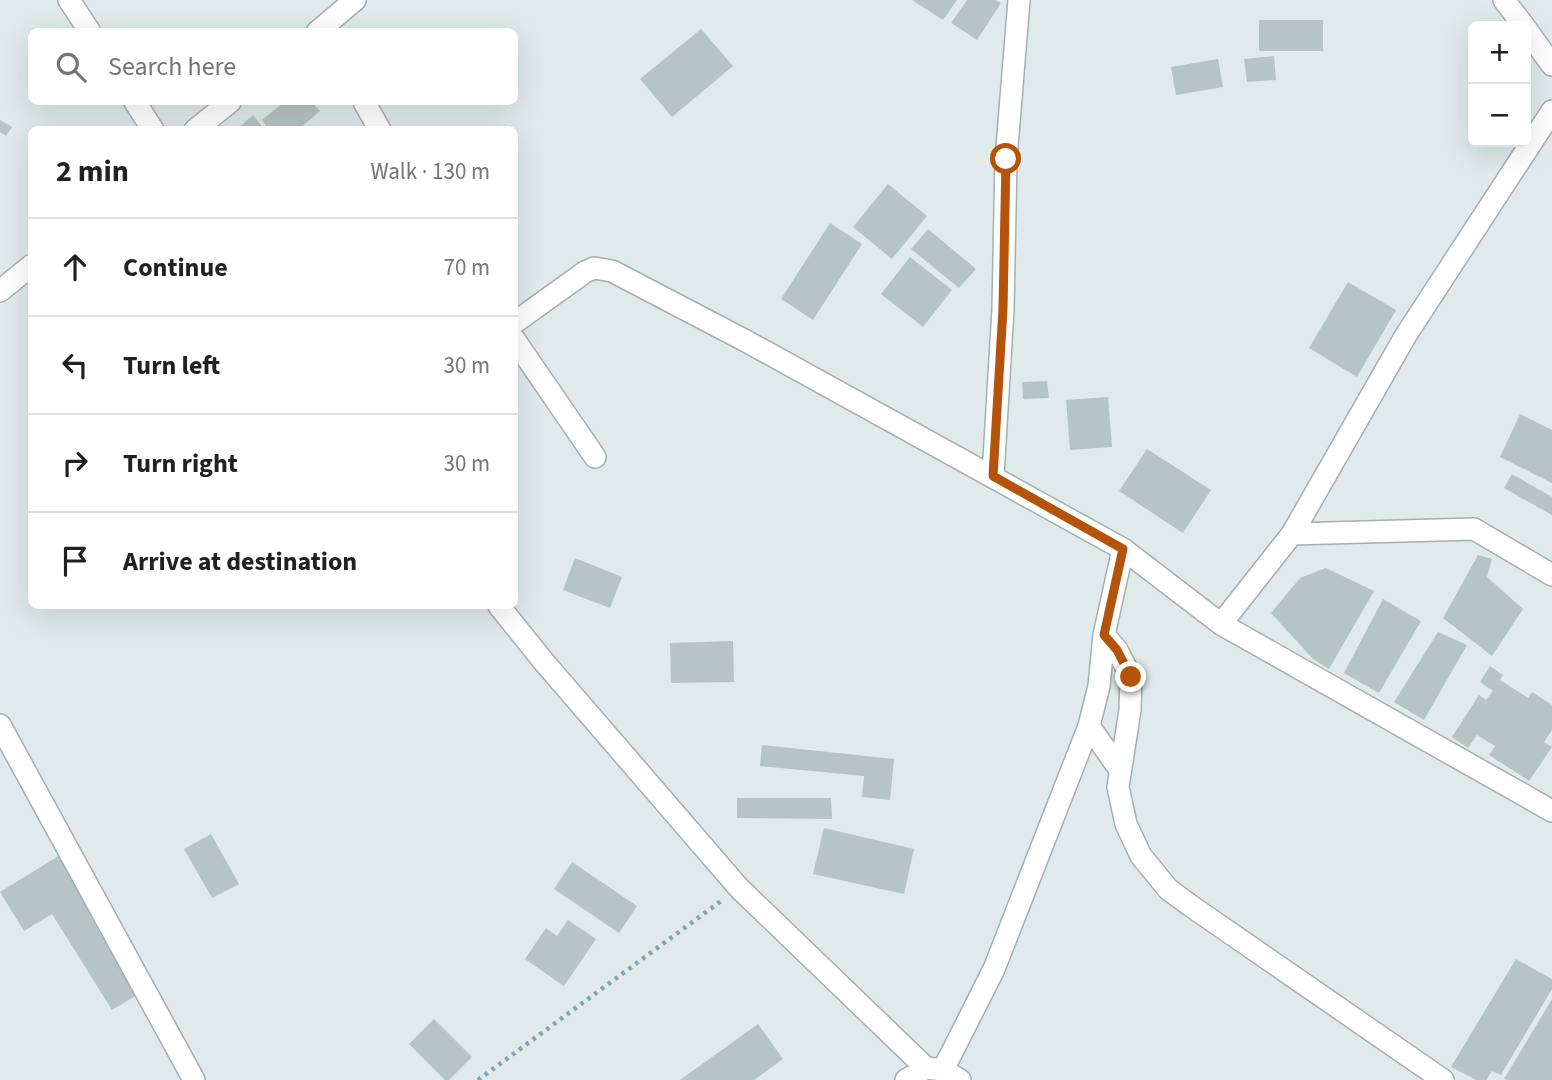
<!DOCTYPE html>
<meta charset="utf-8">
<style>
:root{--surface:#fff;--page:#f6f6f6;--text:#202124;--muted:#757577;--line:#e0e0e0}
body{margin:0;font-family:"Source Sans 3",sans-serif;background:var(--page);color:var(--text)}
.controls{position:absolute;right:21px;top:21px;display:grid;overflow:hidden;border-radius:10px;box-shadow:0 7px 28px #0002}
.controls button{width:63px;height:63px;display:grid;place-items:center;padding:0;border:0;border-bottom:2px solid var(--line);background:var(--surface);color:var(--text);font:35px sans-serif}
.stop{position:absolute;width:21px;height:21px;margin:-16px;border:5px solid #b45309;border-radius:50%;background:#fff}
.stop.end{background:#b45309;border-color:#fff;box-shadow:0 2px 7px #0008}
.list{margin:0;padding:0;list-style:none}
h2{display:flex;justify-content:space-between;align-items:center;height:91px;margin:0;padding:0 28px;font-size:30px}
h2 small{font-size:23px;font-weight:400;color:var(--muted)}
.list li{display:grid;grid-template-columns:46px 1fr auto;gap:21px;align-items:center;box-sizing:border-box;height:98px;padding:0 28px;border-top:2px solid var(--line)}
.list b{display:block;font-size:26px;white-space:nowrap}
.list em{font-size:23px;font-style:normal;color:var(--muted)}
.icon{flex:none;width:38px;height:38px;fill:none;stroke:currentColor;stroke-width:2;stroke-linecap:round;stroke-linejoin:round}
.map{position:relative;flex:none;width:1552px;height:1080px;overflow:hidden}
.search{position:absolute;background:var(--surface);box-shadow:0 7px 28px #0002;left:28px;top:28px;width:490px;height:77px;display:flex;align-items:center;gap:18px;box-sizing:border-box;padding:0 24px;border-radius:10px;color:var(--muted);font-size:26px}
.panel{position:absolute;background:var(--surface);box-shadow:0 7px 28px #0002;left:28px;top:126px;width:490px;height:483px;border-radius:10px}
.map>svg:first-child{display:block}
.building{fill:#b6c4c4}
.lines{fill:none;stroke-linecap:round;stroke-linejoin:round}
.minor-casing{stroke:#a3b0b1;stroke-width:24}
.path{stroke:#83a5ab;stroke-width:4.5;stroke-dasharray:3.5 5;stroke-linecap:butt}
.minor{stroke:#fff;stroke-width:21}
.route{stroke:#b45309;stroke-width:9}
</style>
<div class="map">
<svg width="1552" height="1080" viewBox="0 0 1552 1080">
<rect width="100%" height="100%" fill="#e0eaea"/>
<path class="building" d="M912 0H957L943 20Z
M967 0H996L1001 3 977 40 951 23Z
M1259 20H1323V51H1259Z
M701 29 733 66 672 117 640 79Z
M1274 56 1276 80 1247 82 1244 59Z
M1218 59 1223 87 1176 95 1171 67Z
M284 102H312L320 111 298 130H269L262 120Z
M253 115 265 130H236Z
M0 120 12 127 6 136 0 132Z
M888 184 927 216 892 259 853 227Z
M830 223 862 244 813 320 781 299Z
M928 229 976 269 959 288 911 249Z
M910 257 952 290 923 327 881 294Z
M1348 282 1396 310 1357 377 1309 348Z
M1047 381 1049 398 1023 399 1022 382Z
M1108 397 1112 447 1070 450 1066 400Z
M1520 414 1552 430V483L1500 457Z
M1147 449 1211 490 1183 533 1119 491Z
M1512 474 1552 497V515L1504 488Z
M1478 555 1492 559 1487 577 1523 609 1492 656 1443 618Z
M575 558 622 577 610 608 563 590Z
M1326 568 1374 591 1329 669 1313 659 1271 613 1300 578Z
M1383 599 1421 621 1379 693 1344 673Z
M1438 632 1467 645 1424 720 1394 702Z
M733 641 734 682 671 683 670 643Z
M1490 666 1503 675 1500 680 1528 698 1532 692 1552 705V730L1544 742 1552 747 1529 781 1489 755 1495 746 1477 735 1468 748 1452 737 1479 695 1486 700 1493 691 1480 682Z
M762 745 894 759 890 800 862 797 864 776 760 766Z
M737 798H831L832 819 737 818Z
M824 828 914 849 904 894 813 874Z
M211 834 239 884 212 898 184 849Z
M68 850 152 986 112 1010 52 914 24 931 0 892Z
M572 862 637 906 619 933 554 889Z
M568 920 596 939 564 986 525 959 546 928 557 936Z
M1516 959 1552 979V989L1501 1075 1492 1071 1486 1080H1476L1451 1067Z
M1552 999V1080H1507L1504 1079Z
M434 1019 472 1057 449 1080H445L409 1044Z
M758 1024 783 1059 754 1080H680Z"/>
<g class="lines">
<g class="minor-casing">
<path id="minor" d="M69 0 90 32
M1504 0 1524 26
M1526 29 1552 65
M317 32 355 0
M135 102 153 130
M364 102 380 130
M195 130 230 102
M0 291 32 265
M514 323 585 272 594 268 612 271 746 341 1123 549 1221 624 1552 811
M514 339 595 457
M993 476 1003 309 1006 159 1019 0
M1292 534 1474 529 1552 575
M499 606 544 662 739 888 926 1068 943 1070 960 1080
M1221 624 1292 534 1406 335 1552 111
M1104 635 1117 650 1131 677 1130 710 1118 787 1126 824 1141 856 1168 889 1191 906 1443 1080
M0 725 194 1080
M1089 726 1120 770
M943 1070 994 969 1089 726 1099 686 1104 635 1123 549
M906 1080 926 1068"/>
</g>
<path class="path" d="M478 1080 721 901"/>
<use href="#minor" class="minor"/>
</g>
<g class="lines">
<path class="route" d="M1006 159 1003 309 993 476 1123 549 1104 635 1117 650 1131 677"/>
</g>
</svg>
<div class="controls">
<button>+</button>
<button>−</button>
</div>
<div class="stop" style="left:1006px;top:159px"></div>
<div class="stop end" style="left:1131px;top:677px"></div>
<div class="search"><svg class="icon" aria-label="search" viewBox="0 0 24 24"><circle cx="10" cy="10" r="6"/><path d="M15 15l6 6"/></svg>Search here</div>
<section class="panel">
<h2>2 min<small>Walk · 130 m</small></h2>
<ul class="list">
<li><svg class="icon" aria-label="ahead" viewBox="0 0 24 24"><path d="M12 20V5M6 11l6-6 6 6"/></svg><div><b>Continue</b></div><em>70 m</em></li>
<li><svg class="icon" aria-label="left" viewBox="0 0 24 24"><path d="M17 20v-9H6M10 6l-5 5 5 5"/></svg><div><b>Turn left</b></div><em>30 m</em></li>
<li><svg class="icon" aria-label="right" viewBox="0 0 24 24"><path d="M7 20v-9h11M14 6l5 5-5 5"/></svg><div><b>Turn right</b></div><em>30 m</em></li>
<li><svg class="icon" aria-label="arrive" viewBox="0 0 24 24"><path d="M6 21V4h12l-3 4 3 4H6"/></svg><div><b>Arrive at destination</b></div></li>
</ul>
</section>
</div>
